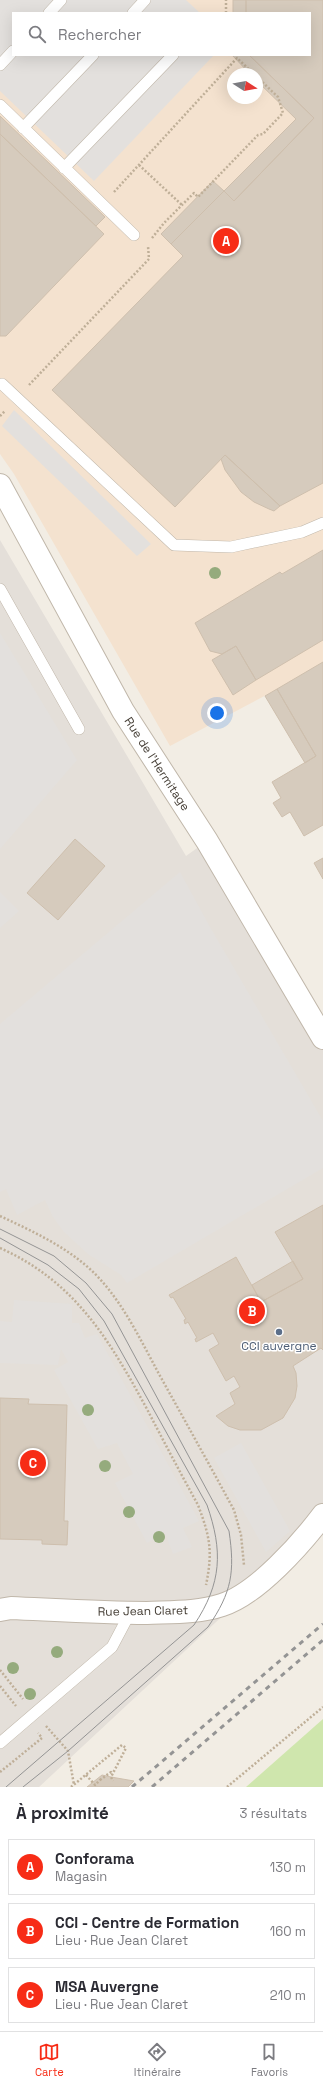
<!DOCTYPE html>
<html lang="fr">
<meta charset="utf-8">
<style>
:root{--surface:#fff;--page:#f2f2f3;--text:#2b2b33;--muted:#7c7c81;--line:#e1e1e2;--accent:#f72c16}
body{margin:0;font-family:"Space Grotesk",sans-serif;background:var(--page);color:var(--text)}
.compass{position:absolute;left:227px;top:68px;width:36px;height:36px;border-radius:50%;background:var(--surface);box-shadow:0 4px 16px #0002;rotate:101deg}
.you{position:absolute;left:217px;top:713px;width:14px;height:14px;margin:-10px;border:3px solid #fff;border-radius:50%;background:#1a73e8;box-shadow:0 0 0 6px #1a73e833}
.badge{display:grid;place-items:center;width:26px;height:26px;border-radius:50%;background:var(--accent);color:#fff;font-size:13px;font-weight:700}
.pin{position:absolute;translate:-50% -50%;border:2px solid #fff;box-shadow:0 1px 4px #0006}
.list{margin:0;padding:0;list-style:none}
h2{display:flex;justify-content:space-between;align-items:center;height:52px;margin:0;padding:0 16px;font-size:17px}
h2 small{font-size:13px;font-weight:400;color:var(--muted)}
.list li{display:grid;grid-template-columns:26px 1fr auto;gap:12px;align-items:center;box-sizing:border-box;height:56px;margin:0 8px 8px;padding:0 8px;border:1px solid var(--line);border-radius:0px}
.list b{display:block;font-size:15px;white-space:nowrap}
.list p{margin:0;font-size:13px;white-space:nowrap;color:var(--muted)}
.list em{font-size:13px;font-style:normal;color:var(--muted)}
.icon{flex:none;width:22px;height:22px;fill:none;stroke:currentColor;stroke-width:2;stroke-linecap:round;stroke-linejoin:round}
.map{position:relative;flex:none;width:323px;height:1787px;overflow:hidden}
.search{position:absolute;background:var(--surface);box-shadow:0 4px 16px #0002;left:12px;right:12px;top:12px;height:44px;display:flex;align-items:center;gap:10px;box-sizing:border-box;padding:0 14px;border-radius:0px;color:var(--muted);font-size:15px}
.sheet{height:244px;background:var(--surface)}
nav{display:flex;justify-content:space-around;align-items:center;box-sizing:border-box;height:56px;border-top:1px solid var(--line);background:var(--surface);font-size:11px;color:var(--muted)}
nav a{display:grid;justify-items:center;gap:2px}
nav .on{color:var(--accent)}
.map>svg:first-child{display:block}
.commercial{fill:#f4e2cf;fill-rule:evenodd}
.industrial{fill:#e4dfd9}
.green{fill:#cfe6ad}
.parking{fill:#e3e0dd}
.building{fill:#d6cbbd;stroke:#cebfad}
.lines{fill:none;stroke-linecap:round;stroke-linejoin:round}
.lane-casing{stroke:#c0b7aa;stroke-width:12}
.street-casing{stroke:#c0b7aa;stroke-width:24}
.path{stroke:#bfaf98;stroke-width:2.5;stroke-dasharray:2 2;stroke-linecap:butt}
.lane{stroke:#fff;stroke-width:11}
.street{stroke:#fff;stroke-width:22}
.tram{stroke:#949494;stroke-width:1}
.rail{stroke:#949494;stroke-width:3;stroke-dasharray:5 5;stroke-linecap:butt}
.tree{fill:#95ab7d}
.service-dot{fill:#5c6f8a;stroke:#fff;stroke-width:1.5}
.labels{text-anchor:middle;stroke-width:3;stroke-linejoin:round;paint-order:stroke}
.street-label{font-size:12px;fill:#443d34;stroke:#fff}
.service-label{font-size:12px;fill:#4e5e75;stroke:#fff}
</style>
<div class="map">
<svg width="323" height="1787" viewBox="0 0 323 1787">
<rect width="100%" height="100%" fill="#f2ede4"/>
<path class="commercial" d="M0 0H323V665L170 746 14 474 0 454ZM13 13H310V55H13ZM233 74H257V98H233Z"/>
<path class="industrial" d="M0 540 186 856 207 841 323 1038V1515L303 1541 39 1787H0Z"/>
<path class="green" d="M323 1719V1787H246Z"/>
<path class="parking" d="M0 0H186L200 13H13V55H214L94 181 0 91Z
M14 410 151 544 137 556 2 426Z
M0 633 77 760 0 849Z
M180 872 210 927 323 1121V1168L127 1283 121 1275 88 1254 64 1232 53 1217 45 1200 17 1215 6 1189 0 1192V1024Z
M0 892 19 911 0 928Z
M14 1300 72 1304V1323H79L85 1338 97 1334 199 1521 183 1528 192 1547 173 1554 165 1533 147 1543 115 1483 133 1474 117 1443 98 1449 54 1370 68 1362 61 1349 58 1365 0 1363V1321L12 1322Z
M241 1443 290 1531 266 1552 214 1458Z"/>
<path class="building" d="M233 0H246V13H233Z
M246 0H323V483L280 506 225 455 175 507 52 390 183 256 171 244 224 191 234 201 314 118 249 55H310V13H246Z
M232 55H249L314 118 234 201 224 191 296 119 257 81V74H250Z
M0 116 105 217 96 226 0 134Z
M0 134 104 234 6 336H0Z
M213 181 224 191 171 244 161 234Z
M225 455 280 506 274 511 269 509 254 502 241 492 225 470 221 459Z
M323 550V640L256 680 236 646 222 654 210 651 195 623 280 572 282 574Z
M236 646 256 680 233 695 212 660Z
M323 662V825L304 836 290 812 282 817 273 803 281 798 272 782 316 756 277 689Z
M277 689 316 756 305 763 265 696Z
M75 839 105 866 58 920 27 893Z
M323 858V879L314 863Z
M323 1205V1350L321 1348 293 1366 296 1373 297 1386 295 1398 283 1418 261 1430H240L228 1426 216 1416 235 1404 230 1393 240 1387 234 1376 226 1381 209 1350 219 1344 213 1333 196 1342 195 1339 197 1338 188 1322 185 1324 184 1320 186 1319 173 1297 171 1298 169 1295 236 1257 261 1302 303 1279 275 1232Z
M293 1261 303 1279 261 1302 252 1285Z
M0 1398 29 1399 28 1404 67 1405 64 1521H68L67 1545 42 1544V1540L0 1539Z
M102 1775 111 1777 134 1781 128 1787H87Z"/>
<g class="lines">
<g class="lane-casing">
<path id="lane" d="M49 13 61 0
M133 13 145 0
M0 65 13 51
M0 105 134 235
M23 128 93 55
M64 168 173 55
M2 384 174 545 231 547 302 532 323 523
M0 589 79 729
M0 1743 112 1647 130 1613"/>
</g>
<g class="street-casing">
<path id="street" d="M0 485 123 711 207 841 323 1038
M0 1610 11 1608C56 1610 102 1613 147 1613 172 1612 198 1613 222 1605 257 1594 301 1544 323 1515"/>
</g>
<path class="path" d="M226 13V0
M139 165 182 205
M114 192 237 58 254 74
M152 238 164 223 194 193 198 197 258 135 263 134 283 113 278 97 257 77
M29 385 149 259 148 246
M0 416 5 411
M0 1216C32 1231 65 1246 91 1270 121 1298 140 1339 159 1374 184 1419 209 1464 234 1510L241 1535 244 1565
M0 1248C76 1282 110 1341 148 1411 164 1442 181 1474 198 1505 210 1537 213 1551 206 1585
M0 1670 23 1699
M0 1686 16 1706
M46 1726 68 1751 74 1785
M0 1772 42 1738 38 1733
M86 1775 95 1785 100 1780
M100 1780 111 1772 112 1774
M71 1787 122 1745 126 1748 111 1777 113 1781
M227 1787 323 1707"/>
<use href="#lane" class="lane"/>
<use href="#street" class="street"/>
<path class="tram" d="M0 1229 54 1256 86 1283 112 1314 229 1531C235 1572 232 1592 208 1627L68 1751 23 1787
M0 1238 48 1265 79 1289 104 1321 207 1505C223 1551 222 1583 194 1625L6 1787"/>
<path class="rail" d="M132 1787 323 1624
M152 1787 323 1640"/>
</g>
<g class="tree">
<circle cx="215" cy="573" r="6"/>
<circle cx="88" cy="1410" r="6"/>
<circle cx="105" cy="1466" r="6"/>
<circle cx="129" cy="1512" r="6"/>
<circle cx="159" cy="1537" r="6"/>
<circle cx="57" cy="1652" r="6"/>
<circle cx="13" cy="1668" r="6"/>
<circle cx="30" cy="1694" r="6"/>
</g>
<circle class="service-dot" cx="279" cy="1332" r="4"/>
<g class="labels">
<g class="street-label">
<text transform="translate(157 764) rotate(57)" y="4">Rue de l'Hermitage</text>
<text transform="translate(143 1611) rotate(-1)" y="4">Rue Jean Claret</text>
</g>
<g class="service-label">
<text x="279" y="1350">CCI auvergne</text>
</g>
</g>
</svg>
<svg class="compass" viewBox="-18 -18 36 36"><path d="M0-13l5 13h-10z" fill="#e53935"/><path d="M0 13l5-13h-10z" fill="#7c7c81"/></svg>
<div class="you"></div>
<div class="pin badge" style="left:226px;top:241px">A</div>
<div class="pin badge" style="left:252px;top:1311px">B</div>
<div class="pin badge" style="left:33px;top:1463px">C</div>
<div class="search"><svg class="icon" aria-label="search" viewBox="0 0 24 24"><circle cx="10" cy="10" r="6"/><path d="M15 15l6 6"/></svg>Rechercher</div>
</div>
<section class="sheet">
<h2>À proximité<small>3 résultats</small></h2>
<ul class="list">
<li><span class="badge">A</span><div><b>Conforama</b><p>Magasin</p></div><em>130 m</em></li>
<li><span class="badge">B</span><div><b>CCI - Centre de Formation</b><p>Lieu · Rue Jean Claret</p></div><em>160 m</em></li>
<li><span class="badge">C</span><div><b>MSA Auvergne</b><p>Lieu · Rue Jean Claret</p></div><em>210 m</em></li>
</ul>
</section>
<nav>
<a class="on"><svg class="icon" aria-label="map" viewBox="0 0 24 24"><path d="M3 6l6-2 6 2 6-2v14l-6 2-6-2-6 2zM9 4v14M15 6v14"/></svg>Carte</a>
<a><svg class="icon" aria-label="directions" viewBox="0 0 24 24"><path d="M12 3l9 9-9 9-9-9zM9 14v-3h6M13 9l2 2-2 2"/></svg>Itinéraire</a>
<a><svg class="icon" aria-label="saved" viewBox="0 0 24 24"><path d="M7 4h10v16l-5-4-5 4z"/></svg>Favoris</a>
</nav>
